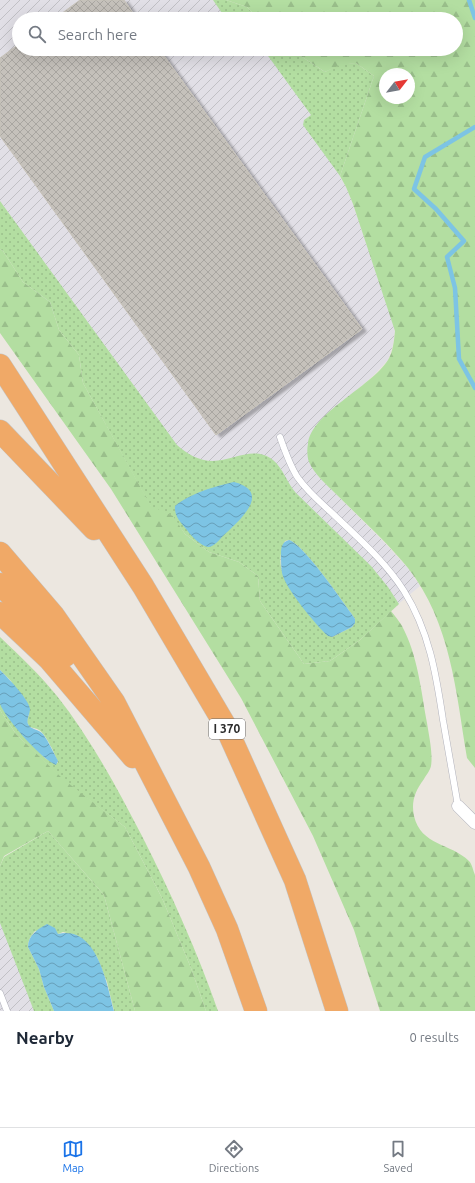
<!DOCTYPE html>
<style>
:root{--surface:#fff;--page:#f6f6f7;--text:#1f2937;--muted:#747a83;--line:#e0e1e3;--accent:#1a73e8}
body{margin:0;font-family:Ubuntu,sans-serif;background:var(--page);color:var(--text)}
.compass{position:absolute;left:379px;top:68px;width:36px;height:36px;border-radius:50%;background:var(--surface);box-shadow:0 4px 16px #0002;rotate:59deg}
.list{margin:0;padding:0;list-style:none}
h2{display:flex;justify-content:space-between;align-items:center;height:52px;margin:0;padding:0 16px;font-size:17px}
h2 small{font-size:13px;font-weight:400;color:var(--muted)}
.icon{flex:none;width:22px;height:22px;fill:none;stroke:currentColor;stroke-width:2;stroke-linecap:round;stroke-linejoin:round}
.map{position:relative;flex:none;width:475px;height:1011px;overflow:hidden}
.search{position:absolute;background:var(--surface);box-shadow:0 4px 16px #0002;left:12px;right:12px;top:12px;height:44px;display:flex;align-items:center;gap:10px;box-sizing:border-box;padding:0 14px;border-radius:22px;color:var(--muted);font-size:15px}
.sheet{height:116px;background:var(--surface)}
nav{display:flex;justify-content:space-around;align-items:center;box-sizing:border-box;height:56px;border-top:1px solid var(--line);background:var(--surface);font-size:11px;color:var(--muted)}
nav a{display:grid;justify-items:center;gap:2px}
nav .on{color:var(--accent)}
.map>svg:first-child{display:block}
.industrial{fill:url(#industrial-furrows)}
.green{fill:url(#green-dots);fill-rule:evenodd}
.forest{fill:url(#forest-firs);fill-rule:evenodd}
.water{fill:url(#water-waves)}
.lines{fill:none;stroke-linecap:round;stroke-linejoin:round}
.stream{stroke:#7dc4e4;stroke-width:4.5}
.building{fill:url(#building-cross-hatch);stroke:#c8c3b9;filter:url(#shadow)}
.service-casing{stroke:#b0b1bb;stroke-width:7}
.minor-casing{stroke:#b0b1bb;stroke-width:13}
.motorway-casing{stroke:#c4c4c4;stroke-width:23}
.service{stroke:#fff;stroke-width:6}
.minor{stroke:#fff;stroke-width:12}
.motorway{stroke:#f0a967;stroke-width:22}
.labels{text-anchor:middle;stroke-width:3.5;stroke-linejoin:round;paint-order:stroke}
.shield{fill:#fff;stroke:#6b6b6b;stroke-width:1}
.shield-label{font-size:12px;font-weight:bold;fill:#2c2c2c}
</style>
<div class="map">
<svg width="475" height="1011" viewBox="0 0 475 1011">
<defs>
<pattern id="industrial-furrows" width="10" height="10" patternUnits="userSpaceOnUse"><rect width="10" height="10" fill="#e1dfe6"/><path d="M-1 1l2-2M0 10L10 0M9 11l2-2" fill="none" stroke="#c1c0c5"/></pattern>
<pattern id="green-dots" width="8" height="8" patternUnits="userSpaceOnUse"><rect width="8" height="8" fill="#b3dea1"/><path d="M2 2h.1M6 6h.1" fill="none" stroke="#9abf8b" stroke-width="1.8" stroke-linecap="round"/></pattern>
<pattern id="forest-firs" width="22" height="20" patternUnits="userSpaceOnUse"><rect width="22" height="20" fill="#b3dea1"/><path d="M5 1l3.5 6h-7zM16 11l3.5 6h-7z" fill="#9abf8b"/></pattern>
<pattern id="water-waves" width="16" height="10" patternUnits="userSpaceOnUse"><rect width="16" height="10" fill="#7dc4e4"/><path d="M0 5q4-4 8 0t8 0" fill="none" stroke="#679fb9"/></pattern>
<pattern id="building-cross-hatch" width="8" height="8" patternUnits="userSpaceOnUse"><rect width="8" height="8" fill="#c5c1bb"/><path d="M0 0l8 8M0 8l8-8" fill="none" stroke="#a9a6a1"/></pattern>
<filter id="shadow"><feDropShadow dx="4.5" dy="2.5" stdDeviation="1" flood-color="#0004"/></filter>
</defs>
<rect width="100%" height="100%" fill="#ece7e0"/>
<path class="industrial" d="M0 0H226L259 19H19V49H290L325 72 374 76 340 176 346 187 353 204 390 314 395 331 393 345 388 360 374 375 357 390 308 443 309 461 319 477 382 540 408 568 420 586 330 661 3 251 0 249Z
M0 885 48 1011H0Z"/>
<path class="green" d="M213 0H226L247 7 259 19H226Z
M263 49H290L325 72 340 64 356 63 374 76 340 176 303 125 304 120 311 115Z
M0 201 177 445C187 454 199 461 213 461 233 461 254 445 273 460 283 468 287 483 296 493L371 566 388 587 399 604 360 640 330 661 304 664 260 601 258 576 239 562 209 552 185 534 172 516 151 507 83 383 79 355 59 330 50 302 23 282 3 251 0 249ZM289 540C303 544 341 599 351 613L355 619V623L352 627 332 637C323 628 315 619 307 609 289 589 272 569 285 541Z
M0 637C20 656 40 675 57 696 91 739 117 788 142 836 171 893 197 951 218 1011H206L191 968 162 898 125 827 63 780 16 734 0 710V703L26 739 46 759 58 763C56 755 45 733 39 730 34 727 30 729 28 724 26 721 28 718 29 715L11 681 0 670Z
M48 831 104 895 135 1011H114L107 982 97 957 78 936 63 932 58 934 35 931C31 936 28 940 28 947L39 969 44 987 54 1011H34L0 923V866L4 857Z"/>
<path class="forest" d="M226 0H475V768L467 758C456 692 451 623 408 568 386 541 360 518 336 494 327 485 314 474 309 462 307 457 307 448 308 444 310 414 371 387 388 360 393 352 394 341 395 331L353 204 346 187 340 176 374 76 356 63 340 65 325 72 290 49H456V19H259L247 7ZM385 74H409V98H385Z
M0 249 3 251 23 282 50 302 59 330 79 355 83 383 151 506 173 516 185 534 209 552 239 562 258 576 260 601 304 664 330 661 360 640 391 611C395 616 399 621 402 626 418 656 421 691 427 723 429 736 433 753 431 766 430 771 426 775 424 779 415 791 411 802 414 816 421 846 451 843 469 861 472 864 473 870 475 875V1011H380L354 930 313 836 241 698 111 489 0 333Z
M0 710 16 734 63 779 125 827 162 898 191 968 206 1011H135L104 895 48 831 4 856 0 866Z"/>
<path class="water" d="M234 482C273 492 239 521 223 536 219 540 214 547 208 547 201 546 191 536 187 530 181 523 174 516 175 506 189 494 215 486 234 482Z
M289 540C303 544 341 599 351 613L355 619V623L352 627 332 637 328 636C316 625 285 588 282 573 281 567 281 561 281 554 281 547 282 542 289 540Z
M0 670C7 677 29 699 30 709 30 714 26 720 28 724 31 730 39 729 43 734 49 742 53 752 58 761L56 765C41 759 6 719 0 704 0 698 0 677 0 670Z
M47 924 55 928 58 934C97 925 107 984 114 1011H54L44 987 39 969 28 947C28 935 38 929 47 924Z"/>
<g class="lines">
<path class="stream" d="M469 0 475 18
M475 127 425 157 414 189 436 209 464 241 447 257 455 288 459 359 475 388"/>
</g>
<path class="building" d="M80 0H124L137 19H54Z
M19 44V49H159L362 329 216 435 0 136V58Z"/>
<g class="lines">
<g class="service-casing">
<path id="service" d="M280 437C285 451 290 466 298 478 308 492 320 502 332 513 357 537 385 561 404 591 429 631 436 673 443 720 448 749 453 777 458 806
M0 993 7 1011"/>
</g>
<g class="minor-casing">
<path id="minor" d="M458 806 475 823"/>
</g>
<g class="motorway-casing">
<path id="motorway" d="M0 365 143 586 225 725 295 880 337 1011
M0 431 94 529
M0 553 54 616 114 702 199 867 227 929 256 1011
M0 584 45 630 65 656
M0 613 49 659 133 757"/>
</g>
<use href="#service" class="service"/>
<use href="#minor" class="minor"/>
<use href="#motorway" class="motorway"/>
</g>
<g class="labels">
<rect class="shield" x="209" y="719" width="36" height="20" rx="3"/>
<g class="shield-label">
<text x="227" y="733">I 370</text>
</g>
</g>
</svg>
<svg class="compass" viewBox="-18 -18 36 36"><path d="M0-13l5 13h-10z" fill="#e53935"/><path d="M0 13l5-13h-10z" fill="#747a83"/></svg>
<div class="search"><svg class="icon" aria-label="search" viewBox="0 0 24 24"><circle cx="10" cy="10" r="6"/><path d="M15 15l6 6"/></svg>Search here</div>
</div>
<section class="sheet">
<h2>Nearby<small>0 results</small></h2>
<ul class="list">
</ul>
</section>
<nav>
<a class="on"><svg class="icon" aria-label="map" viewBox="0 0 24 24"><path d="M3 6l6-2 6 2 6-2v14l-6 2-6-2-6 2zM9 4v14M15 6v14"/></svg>Map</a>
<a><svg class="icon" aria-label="directions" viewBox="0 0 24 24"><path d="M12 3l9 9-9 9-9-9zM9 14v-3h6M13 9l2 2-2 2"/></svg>Directions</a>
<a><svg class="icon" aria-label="saved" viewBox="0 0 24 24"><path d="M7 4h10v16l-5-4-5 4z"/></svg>Saved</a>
</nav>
